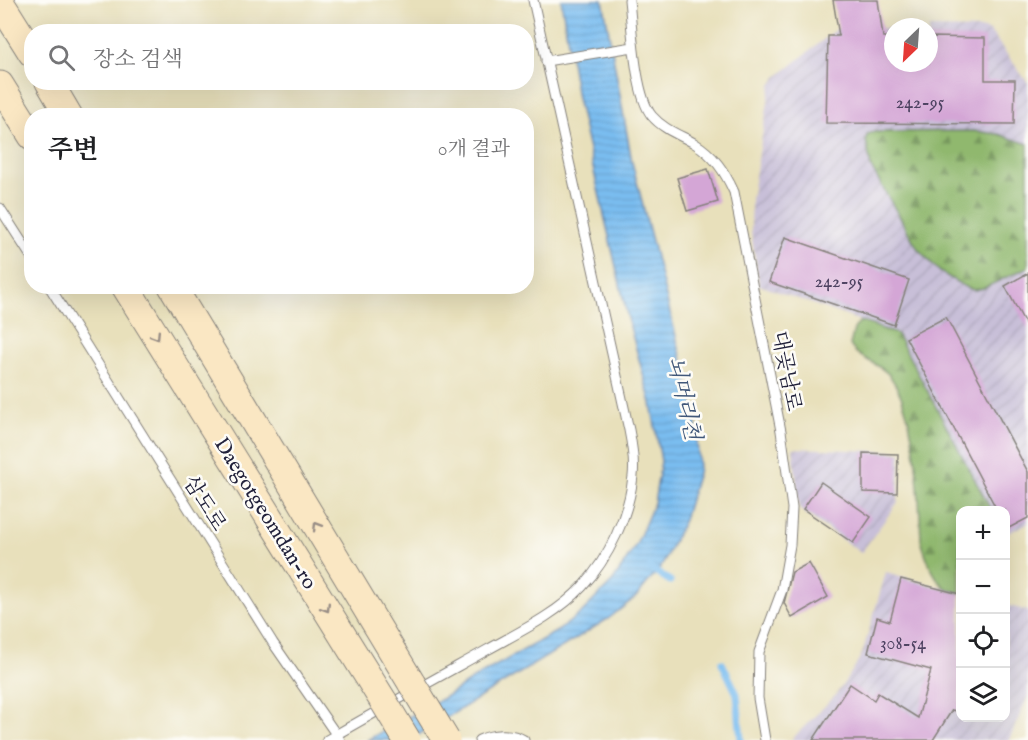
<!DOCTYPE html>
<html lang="ko">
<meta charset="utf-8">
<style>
:root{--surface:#fff;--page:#f2f2f2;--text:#202124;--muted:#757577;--line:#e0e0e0}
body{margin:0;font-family:"IM FELL English","Noto Serif KR",serif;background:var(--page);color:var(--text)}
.controls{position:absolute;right:18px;bottom:18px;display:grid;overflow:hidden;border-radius:12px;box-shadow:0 6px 24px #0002}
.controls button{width:54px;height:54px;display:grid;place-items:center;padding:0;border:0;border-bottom:2px solid var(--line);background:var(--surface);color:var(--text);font:30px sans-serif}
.compass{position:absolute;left:884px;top:18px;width:54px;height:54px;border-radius:50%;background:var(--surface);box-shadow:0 6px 24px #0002;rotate:205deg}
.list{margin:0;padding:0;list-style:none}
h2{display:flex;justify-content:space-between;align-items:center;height:78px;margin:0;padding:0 24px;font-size:26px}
h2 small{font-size:20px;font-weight:400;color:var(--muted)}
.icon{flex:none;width:33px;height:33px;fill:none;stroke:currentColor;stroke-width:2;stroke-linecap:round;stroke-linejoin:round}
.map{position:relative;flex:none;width:1028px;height:740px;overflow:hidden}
.search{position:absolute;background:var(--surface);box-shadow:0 6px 24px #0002;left:24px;top:24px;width:510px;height:66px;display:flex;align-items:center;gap:15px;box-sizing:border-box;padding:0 21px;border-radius:24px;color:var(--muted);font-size:22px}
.panel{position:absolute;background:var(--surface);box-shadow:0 6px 24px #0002;left:24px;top:108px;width:510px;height:186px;border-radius:24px}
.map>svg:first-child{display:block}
.industrial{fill:url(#industrial-furrows)}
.forest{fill:url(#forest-firs);stroke:#596d54;stroke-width:1.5}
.water{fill:url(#water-rules);stroke:#4e7096;stroke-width:1.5}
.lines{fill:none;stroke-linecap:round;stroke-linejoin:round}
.stream{stroke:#7abdf0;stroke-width:7}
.building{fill:#d4a6d6}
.service-casing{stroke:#85817b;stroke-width:11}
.secondary-casing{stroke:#85817b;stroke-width:29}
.service{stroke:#fff;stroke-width:9}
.secondary{stroke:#fae7c3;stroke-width:27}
.secondary-bridge-casing{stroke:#85817b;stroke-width:29;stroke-linecap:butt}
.secondary-bridge{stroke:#fae7c3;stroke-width:27}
.oneway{stroke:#998e86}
.labels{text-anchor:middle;stroke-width:5;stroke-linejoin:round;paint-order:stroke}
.number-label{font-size:18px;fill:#4e4362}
.street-label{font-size:21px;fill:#22223b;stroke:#fdfcf7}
.water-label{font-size:22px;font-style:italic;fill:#41587a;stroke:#fdfcf7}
</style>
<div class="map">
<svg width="1028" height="740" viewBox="0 0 1028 740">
<defs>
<pattern id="industrial-furrows" width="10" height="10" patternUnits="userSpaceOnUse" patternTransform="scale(1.5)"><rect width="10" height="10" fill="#c8bfd8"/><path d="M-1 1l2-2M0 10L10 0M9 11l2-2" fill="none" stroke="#aca4ba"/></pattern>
<pattern id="forest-firs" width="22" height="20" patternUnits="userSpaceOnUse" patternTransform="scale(1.5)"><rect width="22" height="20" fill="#90b86e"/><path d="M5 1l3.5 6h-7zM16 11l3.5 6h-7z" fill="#75955c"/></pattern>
<pattern id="water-rules" width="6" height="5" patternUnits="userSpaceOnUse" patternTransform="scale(1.5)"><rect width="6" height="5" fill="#7abdf0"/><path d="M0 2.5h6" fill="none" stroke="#69a2cf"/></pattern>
</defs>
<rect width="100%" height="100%" fill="#fdfcf7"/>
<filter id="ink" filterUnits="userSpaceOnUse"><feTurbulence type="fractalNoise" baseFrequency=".0167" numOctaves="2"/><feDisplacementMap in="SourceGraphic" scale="12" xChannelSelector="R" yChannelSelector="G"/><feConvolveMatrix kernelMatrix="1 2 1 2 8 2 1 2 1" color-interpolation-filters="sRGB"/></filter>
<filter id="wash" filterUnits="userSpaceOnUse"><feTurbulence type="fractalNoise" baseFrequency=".008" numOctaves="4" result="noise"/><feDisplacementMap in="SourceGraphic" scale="24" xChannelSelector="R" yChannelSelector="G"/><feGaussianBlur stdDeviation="1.35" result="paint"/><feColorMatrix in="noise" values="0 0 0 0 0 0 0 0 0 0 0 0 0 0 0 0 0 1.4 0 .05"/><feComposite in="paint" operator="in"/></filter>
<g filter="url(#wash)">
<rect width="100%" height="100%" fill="#e8e0bb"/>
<path class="industrial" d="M838 28H893V63H929V28L985 29 990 31 1028 83V144L973 131 874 132 974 290 984 288 1028 267V523L1006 534V510H991L897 334 759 285 751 232V199L771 85 777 77Z
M793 448 901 452 898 502 861 553 799 509Z
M886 572 960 593V718H1006V605L1028 611V696L1009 740H791L835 696 855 667 863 651Z"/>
<path class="forest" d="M973 131 998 134 1028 144V267L984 288 974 290 967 288 940 272 918 249 871 167 866 140 867 134 874 132Z
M860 321 897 334 991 510H960V593C957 591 949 591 946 588 933 579 925 554 921 540 919 496 917 410 889 375 878 362 857 359 850 345L854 329Z"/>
<path class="water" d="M561 0H603L632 162 695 411 699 469 684 520 662 565 636 597 608 619 410 740H367L445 697 481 674 559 630 581 613 613 581 636 545 654 503 661 461 651 403 629 323 577 98Z"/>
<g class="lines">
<path class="stream" d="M650 568 670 581
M722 663 737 694 741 740"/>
</g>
<g id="blocks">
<path class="building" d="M833 0H878L883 37H893V63H929V37L985 38V80H1015L1014 124 826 123 828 36H839Z
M708 169 718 202 687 211 677 178Z
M785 237 909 280 894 325 769 282Z
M1028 273V329L1005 286Z
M946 317 1028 472V518L1005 530V510H997L906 338Z
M863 453 898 454 897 493 863 492Z
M821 482 871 517 853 543 803 509Z
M809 563 828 597 792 618 784 603 792 572Z
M901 579 960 594V712L952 710 933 740H813L850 684 874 700 878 693 918 718 931 670 868 653 877 617 890 621Z"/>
</g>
</g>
<g filter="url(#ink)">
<use href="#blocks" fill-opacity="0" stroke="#85817b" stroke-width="1.5"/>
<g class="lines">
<g class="service-casing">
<path id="service" d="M629 0C632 27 635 96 652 116 663 129 680 135 694 143 714 155 725 172 734 192L781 431 792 508 790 545 782 590 759 652 758 698 765 740
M546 61 633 47
M0 208 32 258
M49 286 273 643 340 740
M327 740C380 709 433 680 487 650 519 632 557 614 582 587 609 558 629 515 633 476 635 461 632 445 629 430L533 0
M479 740C492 734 511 732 524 740"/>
</g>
<g class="secondary-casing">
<path id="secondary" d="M0 2 32 53
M49 82 69 116
M0 85 32 136
M125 286 384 702
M172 286 412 684"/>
</g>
<use href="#service" class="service"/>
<use href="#secondary" class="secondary"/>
<g class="secondary-bridge-casing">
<path id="secondary-bridge" d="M412 684 446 740
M384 702 407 740"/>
</g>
<use href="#secondary-bridge" class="secondary-bridge"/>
</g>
<defs><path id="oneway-chevron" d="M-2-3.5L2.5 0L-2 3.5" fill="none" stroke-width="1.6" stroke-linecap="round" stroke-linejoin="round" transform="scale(1.5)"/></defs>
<g class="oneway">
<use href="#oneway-chevron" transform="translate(156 336) rotate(58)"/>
<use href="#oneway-chevron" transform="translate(317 526) rotate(-121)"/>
<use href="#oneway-chevron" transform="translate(326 608) rotate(58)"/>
</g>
</g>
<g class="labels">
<g class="number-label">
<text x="920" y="108">242-95</text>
<text x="839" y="287">242-95</text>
<text x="903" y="649">308-54</text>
</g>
<g class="street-label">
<text transform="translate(787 371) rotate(79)" y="7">대곶남로</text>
<text transform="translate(205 503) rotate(58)" y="7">삼도로</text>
<text transform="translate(266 513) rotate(58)" y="7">Daegotgeomdan-ro</text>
</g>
<g class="water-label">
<text transform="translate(685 398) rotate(77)" y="8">뇌머리천</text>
</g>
</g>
</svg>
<div class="controls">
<button>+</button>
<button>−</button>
<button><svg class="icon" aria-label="locate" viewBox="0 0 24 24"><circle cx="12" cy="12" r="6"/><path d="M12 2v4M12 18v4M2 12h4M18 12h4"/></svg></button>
<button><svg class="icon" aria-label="layers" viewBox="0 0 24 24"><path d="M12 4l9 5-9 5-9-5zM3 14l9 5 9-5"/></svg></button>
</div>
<svg class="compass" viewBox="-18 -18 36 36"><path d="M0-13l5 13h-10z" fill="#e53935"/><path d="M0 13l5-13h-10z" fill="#757577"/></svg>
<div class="search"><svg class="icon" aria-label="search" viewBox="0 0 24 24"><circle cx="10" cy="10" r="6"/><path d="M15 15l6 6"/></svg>장소 검색</div>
<section class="panel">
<h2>주변<small>0개 결과</small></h2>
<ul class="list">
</ul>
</section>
</div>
